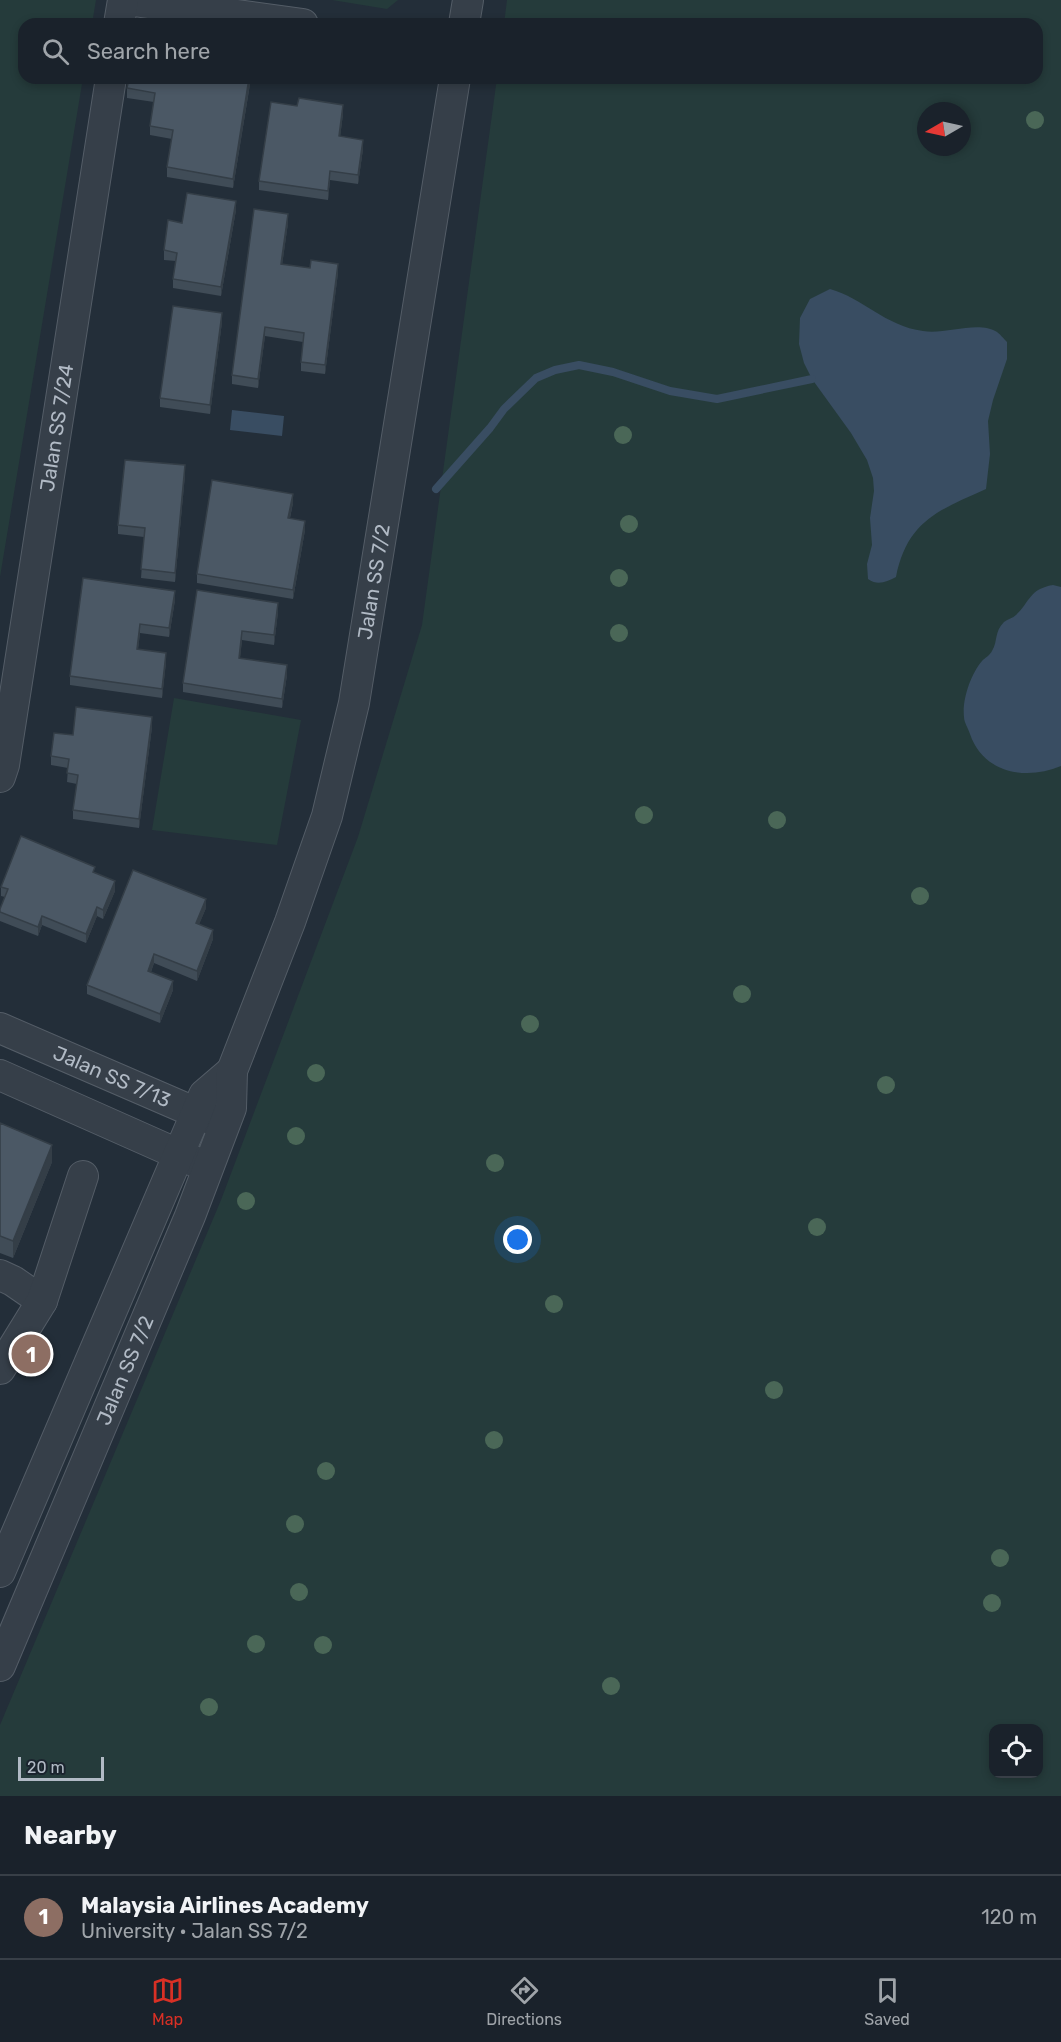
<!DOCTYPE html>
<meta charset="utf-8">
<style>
:root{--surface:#1a222b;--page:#272f37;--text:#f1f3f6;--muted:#9fa4a9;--line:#383f47;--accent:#d93025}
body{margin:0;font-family:Rubik,sans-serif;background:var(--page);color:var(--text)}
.controls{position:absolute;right:18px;bottom:18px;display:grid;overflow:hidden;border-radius:12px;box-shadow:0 3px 9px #0003}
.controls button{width:54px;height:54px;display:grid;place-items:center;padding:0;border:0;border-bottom:2px solid var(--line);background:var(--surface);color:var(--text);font:30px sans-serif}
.compass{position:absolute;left:917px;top:102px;width:54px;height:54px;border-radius:50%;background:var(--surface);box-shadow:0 3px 9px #0003;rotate:261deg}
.scale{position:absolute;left:18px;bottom:15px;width:86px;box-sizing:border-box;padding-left:6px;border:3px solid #b1bac5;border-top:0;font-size:16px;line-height:21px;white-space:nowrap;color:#b1bac5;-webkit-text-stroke:4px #1b242e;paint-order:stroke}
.you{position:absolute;left:518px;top:1240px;width:21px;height:21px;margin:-15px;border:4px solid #fff;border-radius:50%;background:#1a73e8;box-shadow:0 0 0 9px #1a73e833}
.badge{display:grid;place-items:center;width:39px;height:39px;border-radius:50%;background:var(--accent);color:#fff;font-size:20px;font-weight:700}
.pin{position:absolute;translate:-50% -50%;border:3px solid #fff;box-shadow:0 2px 6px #0006}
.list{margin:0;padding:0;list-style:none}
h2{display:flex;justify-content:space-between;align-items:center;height:78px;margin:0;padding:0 24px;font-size:26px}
h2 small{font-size:20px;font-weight:400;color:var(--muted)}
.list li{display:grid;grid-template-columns:39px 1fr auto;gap:18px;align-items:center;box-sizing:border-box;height:84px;padding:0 24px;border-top:2px solid var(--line)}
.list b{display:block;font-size:22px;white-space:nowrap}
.list p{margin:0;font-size:20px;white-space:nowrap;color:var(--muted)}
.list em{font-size:20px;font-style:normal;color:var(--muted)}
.icon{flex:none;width:33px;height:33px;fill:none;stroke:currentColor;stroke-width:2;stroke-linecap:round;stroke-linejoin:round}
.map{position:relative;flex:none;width:1061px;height:1796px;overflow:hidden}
.search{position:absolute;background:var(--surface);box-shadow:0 3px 9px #0003;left:18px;right:18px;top:18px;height:66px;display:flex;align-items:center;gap:15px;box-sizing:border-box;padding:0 21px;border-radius:18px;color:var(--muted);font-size:22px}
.sheet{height:162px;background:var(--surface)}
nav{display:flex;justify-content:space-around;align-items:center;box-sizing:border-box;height:84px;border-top:2px solid var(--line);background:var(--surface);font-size:16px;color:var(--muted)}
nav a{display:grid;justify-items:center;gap:3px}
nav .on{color:var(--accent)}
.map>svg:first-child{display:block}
.green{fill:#253b3b;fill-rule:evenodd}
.water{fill:#394d62}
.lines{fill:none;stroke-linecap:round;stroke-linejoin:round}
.stream{stroke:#394d62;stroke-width:8}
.minor-casing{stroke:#545d67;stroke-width:32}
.minor{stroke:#363f49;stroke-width:30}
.tree{fill:#4a6757}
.wall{fill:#404c57}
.shaded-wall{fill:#343e47}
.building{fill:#4b5865;stroke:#343e47;stroke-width:1.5}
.labels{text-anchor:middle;stroke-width:6;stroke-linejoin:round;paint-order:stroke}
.street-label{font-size:20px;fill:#b1bac5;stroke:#1b242e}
</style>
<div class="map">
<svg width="1061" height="1796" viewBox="0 0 1061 1796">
<rect width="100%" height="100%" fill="#232e39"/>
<path class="green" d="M0 0H96L92 24H24V78H83L0 577Z
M332 0H398L387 9Z
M507 0H1061V1796H0V1725L221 1200 358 837 422 625 497 78H1037V24H504ZM926 111H962V147H926ZM994 1728H1038V1774H994Z
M174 698 301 720 277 845 152 830Z"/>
<path class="water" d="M830 289C863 298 885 326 923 331 945 335 978 320 997 332 1000 334 1004 339 1007 342V359L993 400 988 421 990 454 986 489C939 510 907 521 896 577 886 582 878 586 868 579L867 564 872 545 870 518 874 491 873 478 867 460 851 433 812 379 804 363 799 344 800 318 810 299Z
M232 410 284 416 282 436 230 430Z
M1053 585 1061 587V766C1026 781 983 773 970 734 968 728 964 722 964 717 962 699 971 674 982 661 985 658 990 655 992 651 998 641 994 632 1004 622 1008 619 1013 618 1016 615 1030 602 1029 589 1053 585Z"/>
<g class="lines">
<path class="stream" d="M436 489 490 428 504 409 536 378 555 370 579 365 613 372 670 391 717 399 812 379"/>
<g class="minor-casing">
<g id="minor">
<path d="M126 0 303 24"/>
<path d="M119 24 123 0"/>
<path d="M464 24 468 0"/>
<path id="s1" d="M0 777 4 765 111 78"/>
<path id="s2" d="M0 1028 215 1121"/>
<path d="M0 1075 198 1163"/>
<path d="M0 1275 13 1281 42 1301"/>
<path d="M0 1369 42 1301 83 1176"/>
<path d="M0 1572 204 1095 232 1071"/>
<path id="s3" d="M0 1666 190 1216 231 1108 232 1071 290 922 327 816 354 703 455 78"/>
</g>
</g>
<use href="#minor" class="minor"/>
</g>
<g class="tree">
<circle cx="1035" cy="120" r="9"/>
<circle cx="623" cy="435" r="9"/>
<circle cx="629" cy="524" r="9"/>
<circle cx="619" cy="578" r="9"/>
<circle cx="619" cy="633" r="9"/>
<circle cx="644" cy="815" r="9"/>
<circle cx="777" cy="820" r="9"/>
<circle cx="920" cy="896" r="9"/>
<circle cx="742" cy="994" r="9"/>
<circle cx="530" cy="1024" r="9"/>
<circle cx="316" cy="1073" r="9"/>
<circle cx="886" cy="1085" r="9"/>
<circle cx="296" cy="1136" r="9"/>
<circle cx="495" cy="1163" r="9"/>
<circle cx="246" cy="1201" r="9"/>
<circle cx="817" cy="1227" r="9"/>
<circle cx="554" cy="1304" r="9"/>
<circle cx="774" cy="1390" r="9"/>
<circle cx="494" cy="1440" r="9"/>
<circle cx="326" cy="1471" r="9"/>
<circle cx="295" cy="1524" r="9"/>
<circle cx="1000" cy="1558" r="9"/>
<circle cx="299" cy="1592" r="9"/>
<circle cx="992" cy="1603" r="9"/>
<circle cx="256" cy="1644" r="9"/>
<circle cx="323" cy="1645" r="9"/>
<circle cx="611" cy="1686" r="9"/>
<circle cx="209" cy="1707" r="9"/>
</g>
<path class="wall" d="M251 78 233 188 167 177V167L172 139 150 135V126L154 102 127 98V88Z
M343 114 340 137 363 149 358 184 330 180 328 200 259 190V181Z
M236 210 221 296 173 288V279L176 261 164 260V250L182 223Z
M288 223 282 265 338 273 325 374 301 371V362L303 342 265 336 258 388 232 384V375Z
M222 322 210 414 160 407V398Z
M185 475 175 582 141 578 144 537 118 534V525Z
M293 503 290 518 305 530 293 599 197 583V574Z
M83 578 175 600 169 637 140 633 138 649 166 662 162 698 70 685V676Z
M197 590 278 612 274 645 242 640 240 658 287 675 282 708 183 692V683Z
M152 727 139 828 73 819V810L77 784 67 782 68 768 51 765V756L73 735Z
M95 873 115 891 103 919 97 916 86 943 42 925 38 936 0 921V909L5 897 1 896V887Z
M206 908 199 924 213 939 197 981 154 963 151 972 173 990 160 1023 87 994V985Z
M0 1123 52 1162 13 1258 0 1253Z"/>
<path class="shaded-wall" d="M249 78H251L233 188V179Z
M343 105V114L339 145V136Z
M363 140V149L358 184V175Z
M330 171V180L328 200V191Z
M236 201V210L221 296V287Z
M288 214V223L281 273V264Z
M338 264V273L325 374V365Z
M222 313V322L210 414V405Z
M265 327V336L258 388V379Z
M185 465V475L175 582V573Z
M293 494V503L288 527V518Z
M305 521V530L293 599V590Z
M175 591V600L169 637V628Z
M278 603V612L274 645V635Z
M140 624V633L137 658V649Z
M242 631V640L239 667V658Z
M166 653V662L162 698V689Z
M287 665V675L282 708V699Z
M152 717V727L139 828V819Z
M115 881V891L103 919V910Z
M206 899V908L196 932V923Z
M97 907V916L86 943V934Z
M42 916V925L38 936V927Z
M213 930V939L197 981V971Z
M154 954V963L148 980V971Z
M173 981V990L160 1023V1014Z
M52 1145V1162L13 1258V1241Z"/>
<path class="building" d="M129 78H249L233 179 167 167 173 130 150 126 155 93 127 88Z
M299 98 343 105 339 136 363 140 358 175 330 171 328 191 259 181 271 102 297 106Z
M187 193 236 201 221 287 173 279 177 253 164 250 168 220 182 223Z
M254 209 288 214 281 264 310 268 311 260 338 264 325 365 301 362 304 333 265 327 258 379 232 375Z
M173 306 222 313 210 405 160 398Z
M125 460 185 465 175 573 141 569 145 528 118 525Z
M212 480 293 494 288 518 305 521 293 590 197 574Z
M83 578 175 591 169 628 140 624 137 649 166 653 162 689 70 676Z
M197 590 278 603 274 635 242 631 239 658 287 665 282 699 183 683Z
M76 707 152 717 139 819 73 810 78 775 67 773 69 759 51 756 54 733 73 735Z
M21 836 95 867 93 872 115 881 103 910 97 907 86 934 42 916 38 927 0 912V909L8 889 1 887Z
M133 870 206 899 196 923 213 930 197 971 154 954 148 971 173 981 160 1014 87 985Z
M0 1123 52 1145 13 1241 0 1236Z"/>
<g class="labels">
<g class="street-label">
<text dy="7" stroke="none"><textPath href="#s1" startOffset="354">Jalan SS 7/24</textPath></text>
<text dy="7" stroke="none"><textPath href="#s3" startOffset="1152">Jalan SS 7/2</textPath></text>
<text dy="7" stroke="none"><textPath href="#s2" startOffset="122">Jalan SS 7/13</textPath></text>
<text dy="7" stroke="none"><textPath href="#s3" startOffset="321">Jalan SS 7/2</textPath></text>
</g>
</g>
</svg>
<div class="controls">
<button><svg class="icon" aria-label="locate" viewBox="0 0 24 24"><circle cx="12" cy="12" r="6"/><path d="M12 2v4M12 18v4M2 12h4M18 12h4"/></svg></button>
</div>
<svg class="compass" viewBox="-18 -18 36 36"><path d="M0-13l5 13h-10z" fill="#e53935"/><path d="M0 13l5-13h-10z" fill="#9fa4a9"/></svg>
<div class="scale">20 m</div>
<div class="you"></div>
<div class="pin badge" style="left:31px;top:1354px;background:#8d6e63">1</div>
<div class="search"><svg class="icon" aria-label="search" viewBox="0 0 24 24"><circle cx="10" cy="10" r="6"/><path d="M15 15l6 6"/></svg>Search here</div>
</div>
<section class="sheet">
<h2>Nearby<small></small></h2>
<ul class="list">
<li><span class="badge" style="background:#8d6e63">1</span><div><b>Malaysia Airlines Academy</b><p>University · Jalan SS 7/2</p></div><em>120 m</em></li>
</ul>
</section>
<nav>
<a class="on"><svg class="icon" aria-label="map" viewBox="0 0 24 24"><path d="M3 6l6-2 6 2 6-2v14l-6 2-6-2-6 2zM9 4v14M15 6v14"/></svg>Map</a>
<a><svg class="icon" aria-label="directions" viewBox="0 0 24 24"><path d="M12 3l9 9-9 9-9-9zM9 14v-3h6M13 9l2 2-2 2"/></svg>Directions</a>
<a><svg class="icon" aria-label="saved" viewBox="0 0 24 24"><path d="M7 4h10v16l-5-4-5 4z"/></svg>Saved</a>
</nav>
